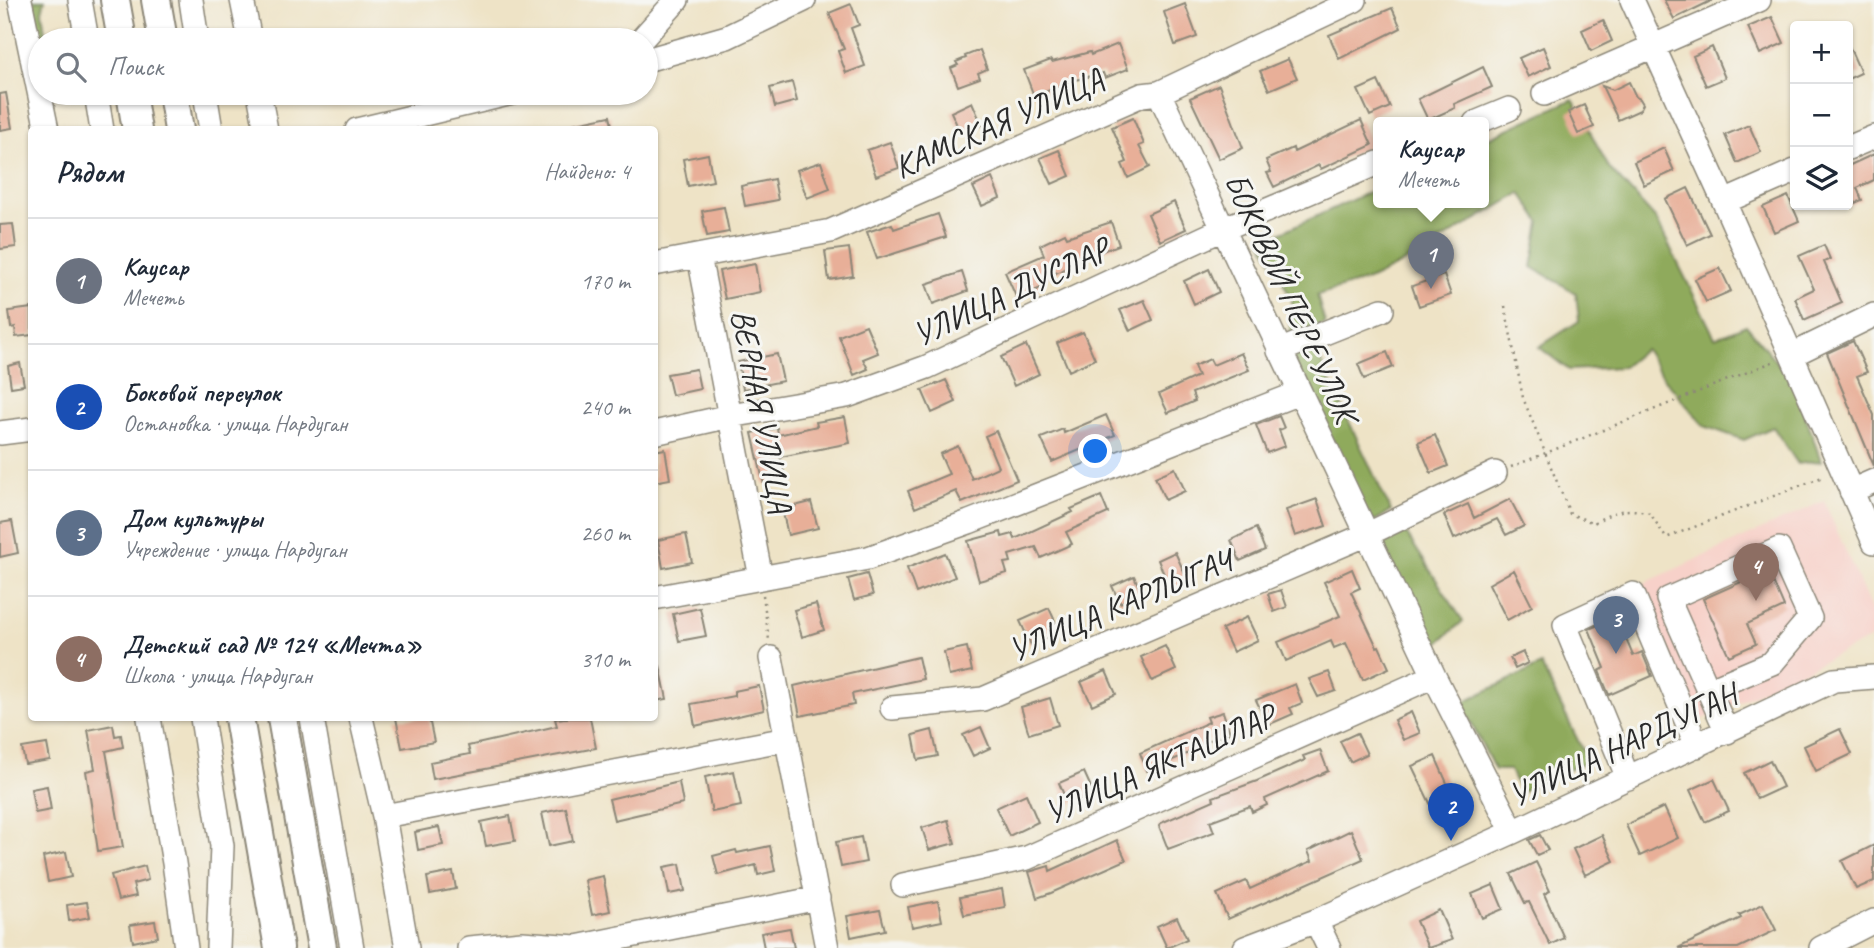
<!DOCTYPE html>
<html lang="ru">
<meta charset="utf-8">
<style>
:root{--surface:#fff;--page:#f6f6f7;--text:#1f2937;--muted:#747a83;--line:#e0e1e3;--accent:#0b8043}
body{margin:0;font-family:Caveat,sans-serif;background:var(--page);color:var(--text)}
.controls{position:absolute;right:21px;top:21px;display:grid;overflow:hidden;border-radius:7px;box-shadow:0 2px 5px #0004}
.controls button{width:63px;height:63px;display:grid;place-items:center;padding:0;border:0;border-bottom:2px solid var(--line);background:var(--surface);color:var(--text);font:35px sans-serif}
.you{position:absolute;left:1096px;top:452px;width:24px;height:24px;margin:-18px;border:5px solid #fff;border-radius:50%;background:#1a73e8;box-shadow:0 0 0 10px #1a73e833}
.badge{display:grid;place-items:center;width:46px;height:46px;border-radius:50%;background:var(--accent);color:#fff;font-size:23px;font-weight:700}
.pin{position:absolute;translate:-50% -58px;filter:drop-shadow(0 2px 4px #0008)}
.pin::after{content:'';position:absolute;top:37px;width:24px;height:21px;background:inherit;clip-path:polygon(0 0,100% 0,50% 100%)}
.popup{position:absolute;left:1373px;top:117px;width:116px;height:91px;box-sizing:border-box;display:grid;place-content:center;border-radius:7px;background:var(--surface);filter:drop-shadow(0 2px 5px #0005);font-size:23px;white-space:nowrap;color:var(--muted)}
.popup b{font-size:26px;color:var(--text)}
.popup::after{content:'';position:absolute;left:50%;top:100%;margin-left:-14px;border:14px solid transparent;border-top-color:var(--surface)}
.list{margin:0;padding:0;list-style:none}
h2{display:flex;justify-content:space-between;align-items:center;height:91px;margin:0;padding:0 28px;font-size:30px}
h2 small{font-size:23px;font-weight:400;color:var(--muted)}
.list li{display:grid;grid-template-columns:46px 1fr auto;gap:21px;align-items:center;box-sizing:border-box;height:126px;padding:0 28px;border-top:2px solid var(--line)}
.list b{display:block;font-size:26px;white-space:nowrap}
.list p{margin:0;font-size:23px;white-space:nowrap;color:var(--muted)}
.list em{font-size:23px;font-style:normal;color:var(--muted)}
.icon{flex:none;width:38px;height:38px;fill:none;stroke:currentColor;stroke-width:2;stroke-linecap:round;stroke-linejoin:round}
.map{position:relative;flex:none;width:1874px;height:948px;overflow:hidden}
.search{position:absolute;background:var(--surface);box-shadow:0 2px 5px #0004;left:28px;top:28px;width:630px;height:77px;display:flex;align-items:center;gap:18px;box-sizing:border-box;padding:0 24px;border-radius:38px;color:var(--muted);font-size:26px}
.panel{position:absolute;background:var(--surface);box-shadow:0 2px 5px #0004;left:28px;top:126px;width:630px;height:595px;border-radius:7px}
.map>svg:first-child{display:block}
.built{fill:#f7d1c9}
.forest{fill:#8faa5b;stroke:#5d6a43;stroke-width:2}
.building{fill:#e8af98}
.lines{fill:none;stroke-linecap:round;stroke-linejoin:round}
.minor-casing{stroke:#8c8778;stroke-width:26}
.major-casing{stroke:#8c8778;stroke-width:32}
.path{stroke:#8c8778;stroke-width:2.5;stroke-dasharray:2 5;stroke-linecap:butt}
.minor{stroke:#fff;stroke-width:23}
.major{stroke:#fff;stroke-width:28}
.labels{text-anchor:middle;stroke-width:6;stroke-linejoin:round;paint-order:stroke}
.street-label{font-size:33px;fill:#2b2b2b;stroke:#f6f6f2}
</style>
<div class="map">
<svg width="1874" height="948" viewBox="0 0 1874 948">
<rect width="100%" height="100%" fill="#f6f6f2"/>
<filter id="ink" filterUnits="userSpaceOnUse"><feTurbulence type="fractalNoise" baseFrequency=".0143" numOctaves="2"/><feDisplacementMap in="SourceGraphic" scale="14" xChannelSelector="R" yChannelSelector="G"/><feConvolveMatrix kernelMatrix="1 2 1 2 8 2 1 2 1" color-interpolation-filters="sRGB"/></filter>
<filter id="wash" filterUnits="userSpaceOnUse"><feTurbulence type="fractalNoise" baseFrequency=".00686" numOctaves="4" result="noise"/><feDisplacementMap in="SourceGraphic" scale="28" xChannelSelector="R" yChannelSelector="G"/><feGaussianBlur stdDeviation="1.57" result="paint"/><feColorMatrix in="noise" values="0 0 0 0 0 0 0 0 0 0 0 0 0 0 0 0 0 1.4 0 .05"/><feComposite in="paint" operator="in"/></filter>
<g filter="url(#wash)">
<rect width="100%" height="100%" fill="#eee3c6"/>
<path class="built" d="M1824 501 1874 616V637L1697 722 1638 586Z"/>
<path class="forest" d="M29 0H45L42 11 46 40H40V54Z
M1573 99 1609 168 1656 219 1715 338 1746 325 1794 383 1821 461 1798 464 1773 427 1744 440 1704 426 1662 376 1645 349 1623 367 1569 370 1539 347 1579 321 1576 293 1532 267 1540 222 1521 193 1399 265 1368 280 1317 295 1325 324 1289 339 1292 300 1262 241 1378 188V203H1484V140Z
M1314 347 1391 511 1371 523 1292 357Z
M1404 530 1463 621 1431 649 1381 544Z
M1541 665 1588 761 1520 792 1510 770H1495L1461 703Z"/>
<g id="blocks">
<path class="building" d="M1664 0H1713L1674 19Z
M851 4 859 25 851 28 865 66 846 73 838 51 844 49 829 13Z
M1185 4 1197 37 1175 45 1164 12Z
M1392 8 1401 28 1339 59 1329 35Z
M1772 17 1784 43 1760 54 1748 27Z
M1603 20 1612 41 1591 51 1582 30Z
M1118 44 1128 69 1105 78 1103 73 1060 84 1061 86 1034 96 1024 70 1051 60 1052 62 1090 52 1091 55Z
M1848 44 1861 73 1848 79Z
M1543 47 1551 66 1528 77 1519 58Z
M1712 47 1725 78 1706 86 1693 56Z
M980 50 987 69 978 73 980 78 958 86 951 68 958 65 956 62 966 58 965 56Z
M1288 59 1297 78 1269 90 1260 71Z
M1483 67 1492 87 1454 104 1455 108 1428 120 1418 99Z
M1378 81 1390 107 1370 116 1358 90Z
M792 82 797 101 775 107 770 88Z
M1629 82 1636 97 1640 99 1643 104 1640 110 1618 120 1602 86 1613 90Z
M1219 85 1243 148 1219 159 1190 98Z
M6 93 12 128 0 130V94Z
M972 102 982 125 961 134 951 112Z
M1584 105 1594 127 1578 134 1568 112Z
M610 116 613 130H573L572 124Z
M1133 118 1144 144 1139 146 1150 167 1128 178 1122 164 1127 162 1112 127Z
M1361 120 1372 145 1321 169 1319 165 1274 187 1267 173 1271 172 1266 160 1293 148 1294 152Z
M1749 125 1761 152 1737 163 1725 135Z
M890 142 899 168 876 176 867 150Z
M1664 148 1674 171 1644 185 1634 162Z
M1059 150 1070 176 1052 184 1040 158Z
M708 154 713 181 688 186 683 159Z
M1874 154V180L1857 188 1862 200 1848 206V166Z
M821 162 830 189 807 198 797 170Z
M992 178 1000 198 982 206 973 187Z
M774 179 778 200 745 206 741 186Z
M1688 188 1710 234 1687 245 1665 199Z
M1788 196 1799 221 1774 232 1763 207Z
M1174 202 1186 229 1160 241 1148 214Z
M724 207 729 232 707 236 702 211Z
M938 214 946 237 877 259 867 232 892 224 894 229Z
M1111 222 1119 245 1077 260 1078 263 1040 280 1043 287 1017 299 1005 272 1044 255 1040 245 1065 233 1067 237Z
M13 224 16 247 0 249V225Z
M1824 245 1830 259 1824 262 1842 303 1804 320 1795 298 1814 289 1799 256Z
M849 248 853 276 829 280 825 251Z
M755 264 760 292 725 299 719 271Z
M1720 268 1731 291 1706 302 1695 279Z
M1209 269 1219 292 1194 304 1184 281Z
M962 272 968 291 933 304 926 284Z
M1444 275 1451 295 1419 306 1412 286Z
M1144 300 1153 320 1130 331 1120 310Z
M32 308V335L16 337 15 327 11 328 9 311Z
M866 325 878 353 863 359 868 369 854 375 839 336Z
M1083 332 1095 359 1069 371 1057 343Z
M1853 341 1867 372 1857 376 1874 415V466L1827 353Z
M1026 345 1039 374 1014 386 1001 357Z
M1387 352 1393 367 1364 379 1358 364Z
M1241 353 1249 370 1192 393 1195 401 1168 413 1159 394 1198 376 1194 366 1210 359 1213 365Z
M777 354 783 381 743 389 738 362Z
M20 363 24 385 11 387 8 366Z
M696 369 700 389 672 395 667 374Z
M946 380 956 402 932 413 922 390Z
M1106 415 1115 435 1052 462 1041 438 1063 429 1064 433Z
M1279 416 1284 428 1279 430 1285 446 1267 453 1256 425Z
M845 417 850 443 780 457 786 480 764 485 752 433 777 428 778 435 817 426 816 422Z
M996 431 1017 480 962 503 956 491 915 508 908 491 949 474 940 454 958 446 972 479 998 467 985 436Z
M1435 435 1448 466 1431 473 1418 442Z
M665 449 670 479 654 482V451Z
M1175 468 1185 491 1165 500 1155 477Z
M1101 496 1108 513 1066 532 1072 544 1041 558 1036 547 1009 555 1011 562 1004 563 1007 573 979 581 968 541 1001 532 1002 537 1013 534 1015 539 1073 512 1071 509Z
M1317 499 1326 526 1295 536 1286 510Z
M1510 499 1524 526 1506 535 1497 519 1454 539 1444 515 1468 504 1474 518Z
M811 502 818 528 788 535 782 509Z
M12 521 18 553 0 557V523Z
M1256 528 1265 550 1240 561 1231 540Z
M686 534 692 562 663 568 658 540Z
M1175 552 1189 583 1171 591 1158 560Z
M945 553 955 577 916 593 907 568Z
M1352 569 1360 588 1351 592 1377 647 1379 646 1389 668 1363 680 1346 643 1334 648 1331 641 1286 661 1278 642 1340 616 1324 582Z
M1514 570 1532 606 1507 620 1489 584Z
M1768 570 1784 607 1747 624 1756 644 1729 656 1703 599Z
M867 574 873 595 854 600 848 579Z
M1134 576 1142 593 1120 603 1112 586Z
M1281 590 1287 607 1274 612 1268 594Z
M816 604 824 630 802 637 794 610Z
M700 608 706 636 679 641 673 614Z
M1049 608 1060 632 1031 645 1020 621Z
M1247 617 1258 640 1233 652 1222 629Z
M1617 617 1633 656 1642 652 1652 676 1609 695 1599 671 1605 668 1589 629Z
M1165 646 1176 670 1152 681 1141 657Z
M967 647 972 671 949 676 944 652Z
M1523 652 1528 663 1515 669 1510 658Z
M918 657 923 679 852 694 854 705 800 716 794 686Z
M654 666H660L667 699 654 701Z
M1106 671 1116 694 1092 705 1081 682Z
M1329 672 1336 691 1318 697 1309 679Z
M1295 684 1302 703 1290 708 1293 714 1268 725 1256 700Z
M759 686 764 710 695 726 691 704 734 696V691Z
M1050 698 1058 725 1029 734 1021 707Z
M1223 712 1230 733 1206 741 1208 745 1147 771 1140 753 1209 722 1207 717Z
M1411 712 1420 733 1403 740 1394 720Z
M396 718H429L434 742 402 748Z
M565 718H590L596 748 433 779 430 762 470 754 468 746 557 726 555 719Z
M113 725 115 736 121 735 123 747 106 751 123 847 98 851 86 771 95 769 88 730Z
M981 727 990 748 973 756 963 735Z
M1840 729 1852 754 1816 771 1804 746Z
M932 730 938 756 918 760 913 735Z
M1357 733 1367 754 1350 762 1340 741Z
M47 744 50 760 25 764 22 748Z
M1320 750 1328 771 1265 799 1267 805 1252 812 1250 806 1210 821 1214 832 1168 849 1159 826 1161 823 1214 800 1213 797 1257 781 1305 760 1303 756Z
M1435 756 1462 817 1441 826 1412 766Z
M1770 760 1783 787 1757 799 1744 773Z
M734 771 741 806 712 812 705 777Z
M1084 772 1094 794 1068 805 1059 783Z
M1714 779 1729 811 1705 822 1690 790Z
M679 782 683 804 614 820 609 799Z
M47 786 51 810 35 813 31 789Z
M1026 794 1038 822 1009 836 996 808Z
M1664 807 1678 838 1640 856 1626 825Z
M566 808 573 841 549 846 542 813Z
M510 816 515 841 486 846 481 822Z
M948 820 955 843 929 850 922 828Z
M439 827 443 845 418 850 415 832Z
M1351 830 1363 859 1228 919 1217 894 1246 881 1250 889 1312 861 1308 851Z
M1540 835 1548 850 1537 855 1529 840Z
M1602 835 1614 861 1585 875 1573 849Z
M861 837 866 862 841 867 836 842Z
M1117 840 1126 860 1051 893 1037 898 1029 872 1049 866 1050 871Z
M1874 845V881L1856 889 1842 861Z
M770 846 775 871 758 875 756 865 718 875 713 856 736 850 737 853Z
M66 852 71 877 48 882 43 857Z
M1536 862 1550 891 1544 894 1564 938 1550 945 1529 902 1525 903 1511 874Z
M680 864 685 891 669 894 664 867Z
M145 866 148 880 133 884 136 896 118 900 111 875Z
M453 872 456 889 430 894 427 877Z
M603 876 610 911 592 915 585 880Z
M1493 885 1503 909 1482 918 1472 894Z
M1002 889 1005 907 964 915 960 897Z
M938 901 942 921 912 927 908 907Z
M87 902 90 917 69 921 67 905Z
M1763 904 1776 930 1738 948H1678L1741 918 1739 915Z
M880 910 885 930 851 937 847 916Z
M1439 910 1452 940 1428 948 1416 921Z
M1177 917 1187 939 1167 948 1157 926Z
M155 921 158 937 133 942 130 925Z
M790 928 794 948H764L761 933Z"/>
</g>
</g>
<g filter="url(#ink)">
<use href="#blocks" fill-opacity="0" stroke="#8c8778" stroke-width="2"/>
<g class="lines">
<g class="minor-casing">
<path id="minor" d="M20 0 47 130
M80 0 87 40
M191 0 197 40
M242 0 250 40
M1632 0 1724 202 1874 542
M641 40 677 0
M646 60 727 37 804 0
M96 93 102 130
M205 93 211 130
M259 93 266 130
M1159 93 1434 676 1513 832
M1544 94 1759 0
M1475 123 1509 109
M357 130 512 93
M1848 148 1874 137
M1724 202 1795 171
M699 256 761 578
M654 264 831 231 1142 95 1159 93 1355 0
M1279 351 1382 310
M1792 355 1874 315
M0 433 32 429
M654 433 730 416 847 396 927 367 1223 229 1378 163
M1851 491 1874 481
M654 598 868 558 969 522 1299 393
M771 658 827 948
M1708 690 1772 663 1810 618 1779 549 1668 599 1727 732
M892 708 983 699 1368 534 1495 473
M149 718 174 863 186 948
M202 718 222 846 218 948
M312 718 352 948
M361 718 384 816 407 948
M1628 778 1565 625 1633 594 1697 746
M384 816 787 739
M903 885 1027 858 1434 676
M1316 921 1329 948
M469 948 522 943 576 947 818 898
M1245 948 1316 921 1513 832 1834 680 1874 677
M1821 948 1874 921"/>
</g>
<g class="major-casing">
<path id="major" d="M115 0 122 40
M156 0 163 40
M131 93 137 130
M173 93 179 130
M239 718 279 948
M282 718 322 948"/>
</g>
<path class="path" d="M1505 306 1523 398 1570 514 1594 523C1615 510 1627 507 1650 513L1666 538 1825 476
M1511 467 1775 361
M763 595 769 640"/>
<use href="#minor" class="minor"/>
<use href="#major" class="major"/>
</g>
</g>
<g class="labels">
<g class="street-label">
<text transform="translate(998 122) rotate(-24)" y="12">КАМСКАЯ УЛИЦА</text>
<text transform="translate(1010 291) rotate(-25)" y="12">УЛИЦА ДУСЛАР</text>
<text transform="translate(1292 297) rotate(65)" y="12">БОКОВОЙ ПЕРЕУЛОК</text>
<text transform="translate(763 411) rotate(79)" y="12">ВЕРНАЯ УЛИЦА</text>
<text transform="translate(1120 604) rotate(-23)" y="12">УЛИЦА КАРЛЫГАЧ</text>
<text transform="translate(1622 744) rotate(-25)" y="12">УЛИЦА НАРДУГАН</text>
<text transform="translate(1159 763) rotate(-24)" y="12">УЛИЦА ЯКТАШЛАР</text>
</g>
</g>
</svg>
<div class="controls">
<button>+</button>
<button>−</button>
<button><svg class="icon" aria-label="layers" viewBox="0 0 24 24"><path d="M12 4l9 5-9 5-9-5zM3 14l9 5 9-5"/></svg></button>
</div>
<div class="you"></div>
<div class="pin badge" style="left:1431px;top:289px;background:#6b7280">1</div>
<div class="popup"><b>Каусар</b>Мечеть</div>
<div class="pin badge" style="left:1451px;top:841px;background:#1a4fb4">2</div>
<div class="pin badge" style="left:1616px;top:654px;background:#5c6f8a">3</div>
<div class="pin badge" style="left:1756px;top:601px;background:#8d6e63">4</div>
<div class="search"><svg class="icon" aria-label="search" viewBox="0 0 24 24"><circle cx="10" cy="10" r="6"/><path d="M15 15l6 6"/></svg>Поиск</div>
<section class="panel">
<h2>Рядом<small>Найдено: 4</small></h2>
<ul class="list">
<li><span class="badge" style="background:#6b7280">1</span><div><b>Каусар</b><p>Мечеть</p></div><em>170 m</em></li>
<li><span class="badge" style="background:#1a4fb4">2</span><div><b>Боковой переулок</b><p>Остановка · улица Нардуган</p></div><em>240 m</em></li>
<li><span class="badge" style="background:#5c6f8a">3</span><div><b>Дом культуры</b><p>Учреждение · улица Нардуган</p></div><em>260 m</em></li>
<li><span class="badge" style="background:#8d6e63">4</span><div><b>Детский сад № 124 «Мечта»</b><p>Школа · улица Нардуган</p></div><em>310 m</em></li>
</ul>
</section>
</div>
